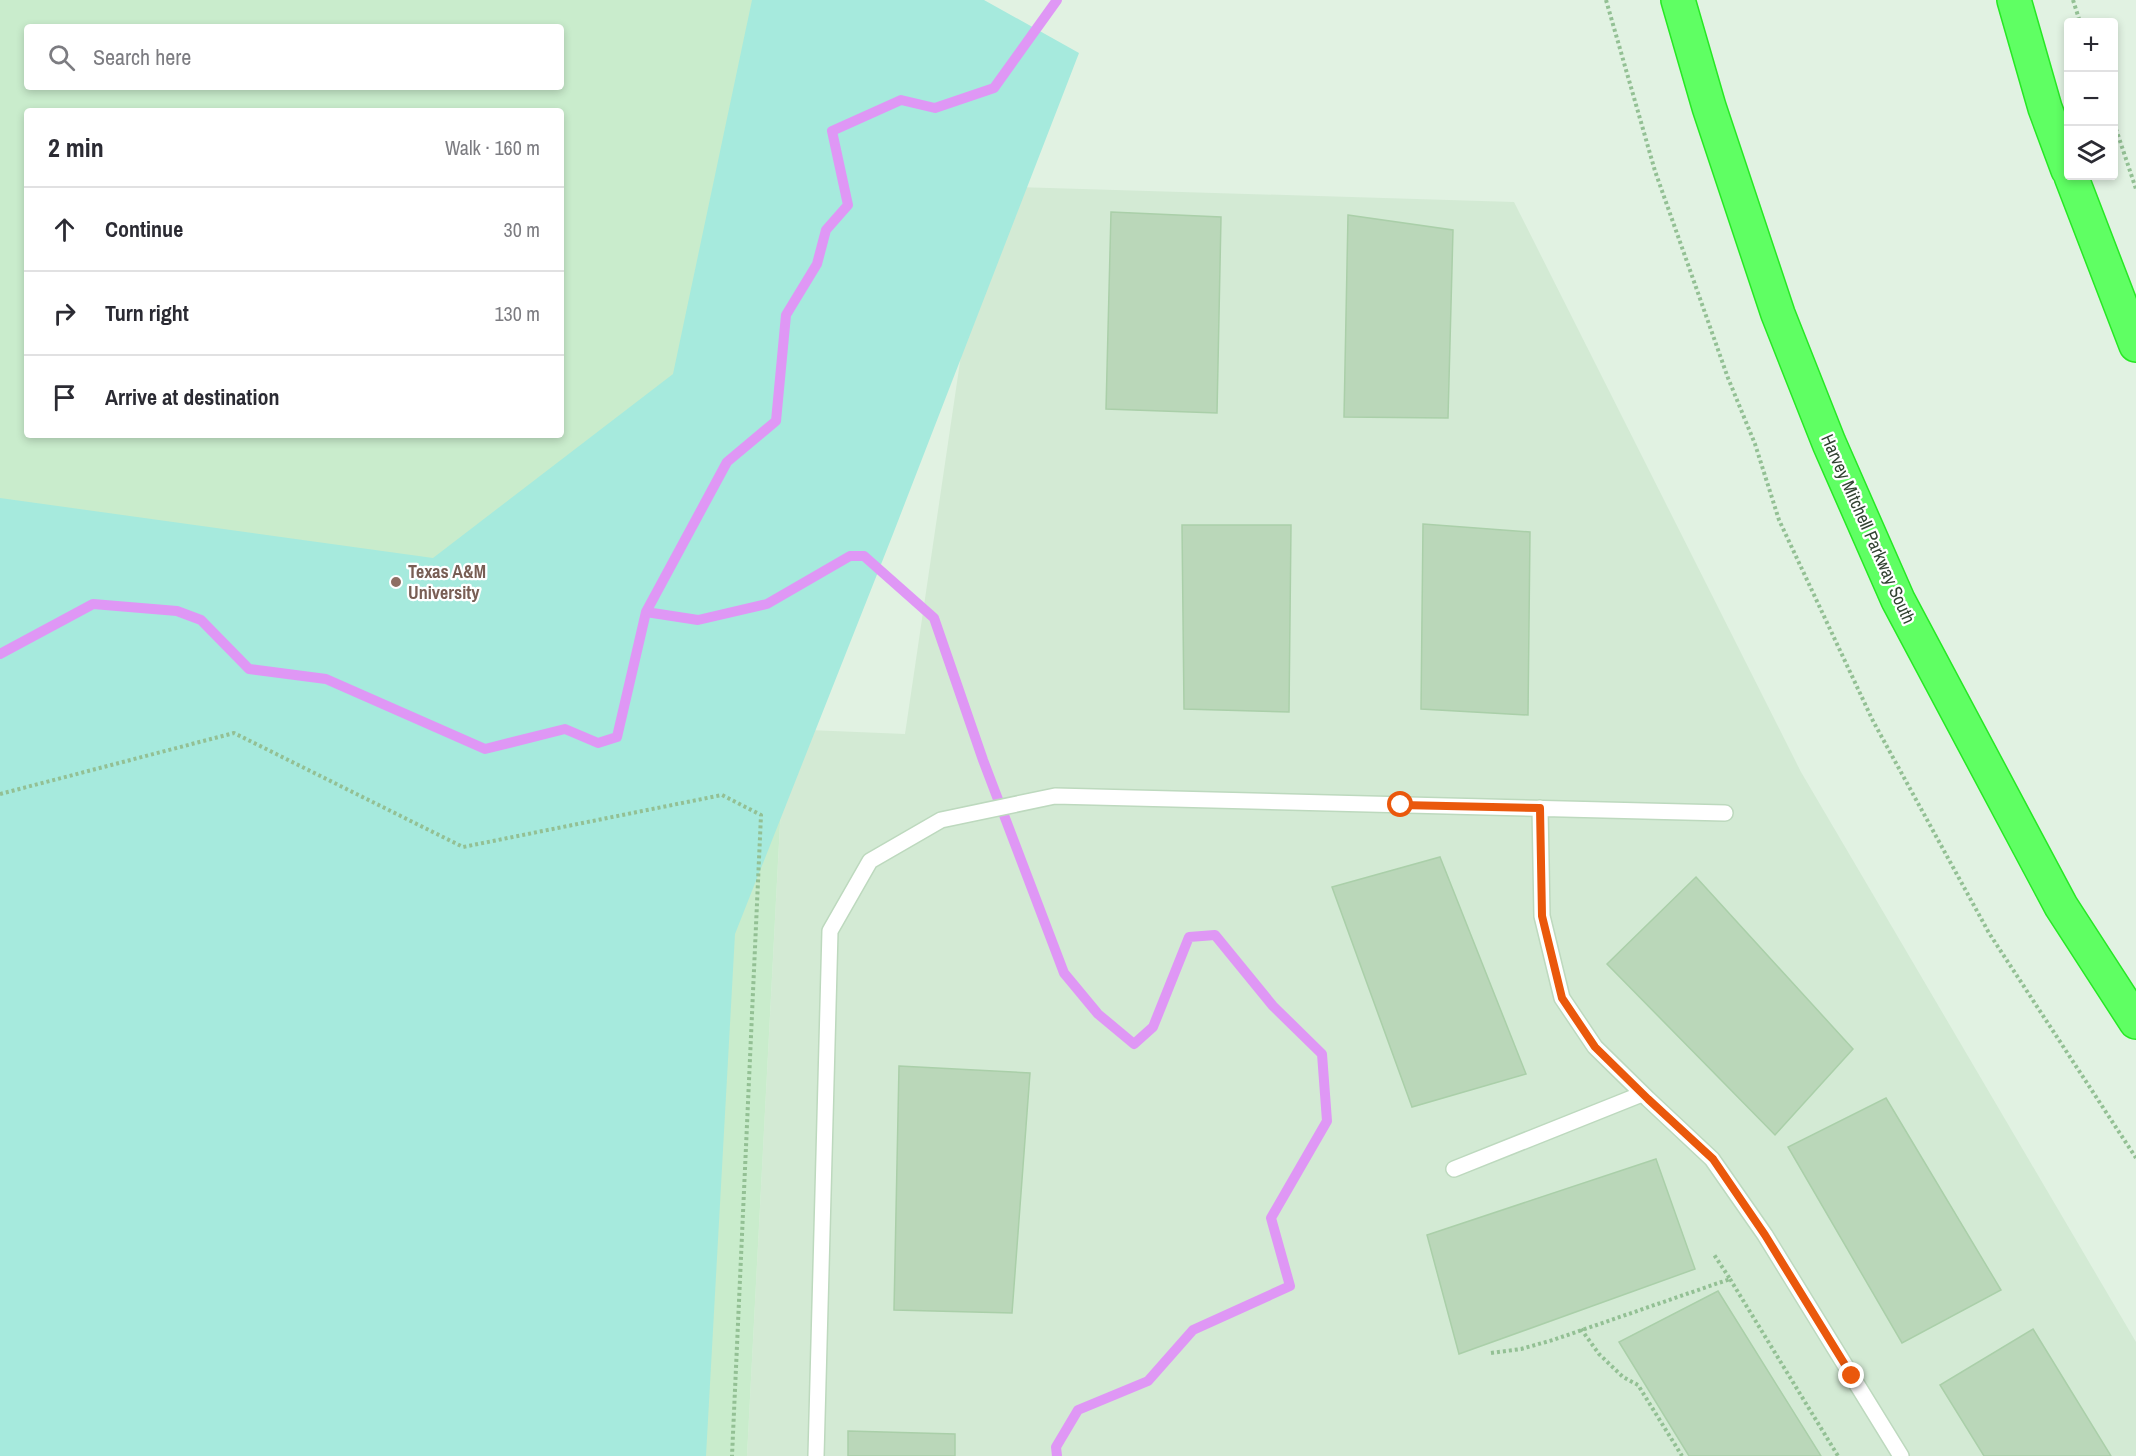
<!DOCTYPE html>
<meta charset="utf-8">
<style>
:root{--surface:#fff;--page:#f2f2f3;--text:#2b2b33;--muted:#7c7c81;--line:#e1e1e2}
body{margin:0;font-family:"Archivo Narrow",sans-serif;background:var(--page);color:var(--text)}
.controls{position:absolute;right:18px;top:18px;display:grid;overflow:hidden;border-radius:6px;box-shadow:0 3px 9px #0003}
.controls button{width:54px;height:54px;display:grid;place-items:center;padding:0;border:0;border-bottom:2px solid var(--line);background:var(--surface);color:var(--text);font:30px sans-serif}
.stop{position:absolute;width:18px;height:18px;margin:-14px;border:4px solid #ea580c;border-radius:50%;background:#fff}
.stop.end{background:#ea580c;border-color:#fff;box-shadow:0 2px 6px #0008}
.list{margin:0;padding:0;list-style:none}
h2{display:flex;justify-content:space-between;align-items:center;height:78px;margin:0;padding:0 24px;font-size:26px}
h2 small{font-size:20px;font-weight:400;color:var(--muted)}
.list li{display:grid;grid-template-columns:39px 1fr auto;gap:18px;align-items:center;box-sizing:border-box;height:84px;padding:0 24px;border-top:2px solid var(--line)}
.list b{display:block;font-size:22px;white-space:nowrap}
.list em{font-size:20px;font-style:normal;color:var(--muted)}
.icon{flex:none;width:33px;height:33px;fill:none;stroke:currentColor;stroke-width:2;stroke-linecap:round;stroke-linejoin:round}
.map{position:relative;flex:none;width:2136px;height:1456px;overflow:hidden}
.search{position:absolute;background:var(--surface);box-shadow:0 3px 9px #0003;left:24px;top:24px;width:540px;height:66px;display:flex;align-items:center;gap:15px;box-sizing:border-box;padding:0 21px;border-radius:6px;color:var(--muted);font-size:22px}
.panel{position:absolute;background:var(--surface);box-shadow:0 3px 9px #0003;left:24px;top:108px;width:540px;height:330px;border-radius:6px}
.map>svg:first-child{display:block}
.residential{fill:#d3ead4}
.education{fill:#c9eccc;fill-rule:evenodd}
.green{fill:#a6eadd}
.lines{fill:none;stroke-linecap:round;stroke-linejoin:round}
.stream{stroke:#df97f5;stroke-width:10}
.building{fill:#bad7b9;stroke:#aacfa9;stroke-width:1.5}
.lane-casing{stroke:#bdd9be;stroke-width:18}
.highway-casing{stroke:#27e825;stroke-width:36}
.path{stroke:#93c094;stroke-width:4;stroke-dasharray:3 3;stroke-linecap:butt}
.lane{stroke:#fff;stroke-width:15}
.highway{stroke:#5fff63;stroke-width:33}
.route{stroke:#ea580c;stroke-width:8}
.education-dot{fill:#8d6e63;stroke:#fff;stroke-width:2}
.labels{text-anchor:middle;stroke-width:4.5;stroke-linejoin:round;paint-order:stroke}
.street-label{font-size:18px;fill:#324332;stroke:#fff}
.education-label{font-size:18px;font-weight:bold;fill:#785e54;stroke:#fff;text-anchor:start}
</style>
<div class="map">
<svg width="2136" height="1456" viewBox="0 0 2136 1456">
<rect width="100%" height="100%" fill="#e1f2e2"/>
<path class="residential" d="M986 186 1514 202 1801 772 2136 1342V1456H747L785 729 905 734Z"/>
<path class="education" d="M0 0H823L747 1456H0ZM27 27H561V87H27ZM27 111H561V435H27Z"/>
<path class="green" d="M752 0H984L1079 53 893 534 735 934 706 1456H0V498L433 558 673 374Z"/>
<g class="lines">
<path class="stream" d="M646 612 727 462 776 421 786 315 817 264 826 230 848 205 832 131 901 100 935 108 994 88 1057 0
M0 654 93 604 177 611 201 620 249 669 326 679 485 749 565 729 598 743 617 737 646 612 698 620 767 604 850 556H864L934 618 983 760 1064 973 1098 1014 1134 1044 1153 1027 1189 937 1215 935 1273 1006 1322 1054 1327 1121 1271 1218 1290 1286 1193 1330 1148 1381 1078 1410 1056 1447 1057 1456"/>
</g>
<path class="building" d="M1111 212 1221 217 1217 413 1106 409Z
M1348 215 1453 230 1448 418 1344 417Z
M1423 524 1530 532 1528 715 1421 709Z
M1182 525H1291L1289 712 1184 709Z
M1440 857 1526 1074 1412 1107 1332 887Z
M1696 877 1853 1049 1775 1135 1607 964Z
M899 1066 1030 1073 1012 1313 894 1310Z
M1886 1098 2001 1290 1902 1343 1788 1147Z
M1656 1159 1695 1269 1459 1354 1427 1235Z
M1718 1291 1821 1456H1689L1619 1342Z
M2033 1329 2111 1456H1984L1940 1385Z
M848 1431 955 1434V1456H848Z"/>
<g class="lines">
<g class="lane-casing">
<path id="lane" d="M1540 808 1542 916 1562 998 1595 1047 1648 1099 1712 1159 1765 1235 1901 1456
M1454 1169 1642 1094
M816 1456 830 931 870 861 941 820 1055 796 1725 813"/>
</g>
<g class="highway-casing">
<path id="highway" d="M1678 0 1709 107 1778 314 1829 443 1898 600 2061 906 2136 1022
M2014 0 2045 108 2068 170
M2071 176 2136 345"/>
</g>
<path class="path" d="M1606 0 1655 171 1728 378 1755 444 1779 520 1873 721 1989 933 2136 1158
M2073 0 2080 22
M2114 123 2136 189
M0 794 234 733 463 847 722 795 761 815 732 1456
M1730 1279 1838 1456
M1581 1329 1599 1354 1623 1377 1638 1385 1682 1456
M1491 1353 1521 1349 1553 1340 1730 1279 1713 1253"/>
<use href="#lane" class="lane"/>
<use href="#highway" class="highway"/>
</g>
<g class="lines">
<path class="route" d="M1401 805 1540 808 1542 916 1562 998 1595 1047 1648 1099 1713 1159 1765 1235 1852 1376"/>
</g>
<circle class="education-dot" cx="396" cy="582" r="6"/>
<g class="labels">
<g class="street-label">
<text transform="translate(1868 529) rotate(66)" y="6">Harvey Mitchell Parkway South</text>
</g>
<g class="education-label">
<text x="408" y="578">Texas A&amp;M<tspan x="408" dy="21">University</tspan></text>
</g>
</g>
</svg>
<div class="controls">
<button>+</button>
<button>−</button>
<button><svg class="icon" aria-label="layers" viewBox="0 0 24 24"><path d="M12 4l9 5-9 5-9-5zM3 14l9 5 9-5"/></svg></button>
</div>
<div class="stop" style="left:1401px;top:805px"></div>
<div class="stop end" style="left:1852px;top:1376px"></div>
<div class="search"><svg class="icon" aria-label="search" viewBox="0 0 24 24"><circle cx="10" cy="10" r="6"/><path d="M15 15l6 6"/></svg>Search here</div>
<section class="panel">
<h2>2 min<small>Walk · 160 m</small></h2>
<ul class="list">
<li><svg class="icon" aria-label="ahead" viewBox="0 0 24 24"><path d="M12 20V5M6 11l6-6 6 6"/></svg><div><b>Continue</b></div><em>30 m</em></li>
<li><svg class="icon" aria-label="right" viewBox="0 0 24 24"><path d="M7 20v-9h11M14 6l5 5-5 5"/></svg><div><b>Turn right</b></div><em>130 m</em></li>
<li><svg class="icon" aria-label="arrive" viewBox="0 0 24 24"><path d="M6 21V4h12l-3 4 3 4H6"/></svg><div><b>Arrive at destination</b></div></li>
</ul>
</section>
</div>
